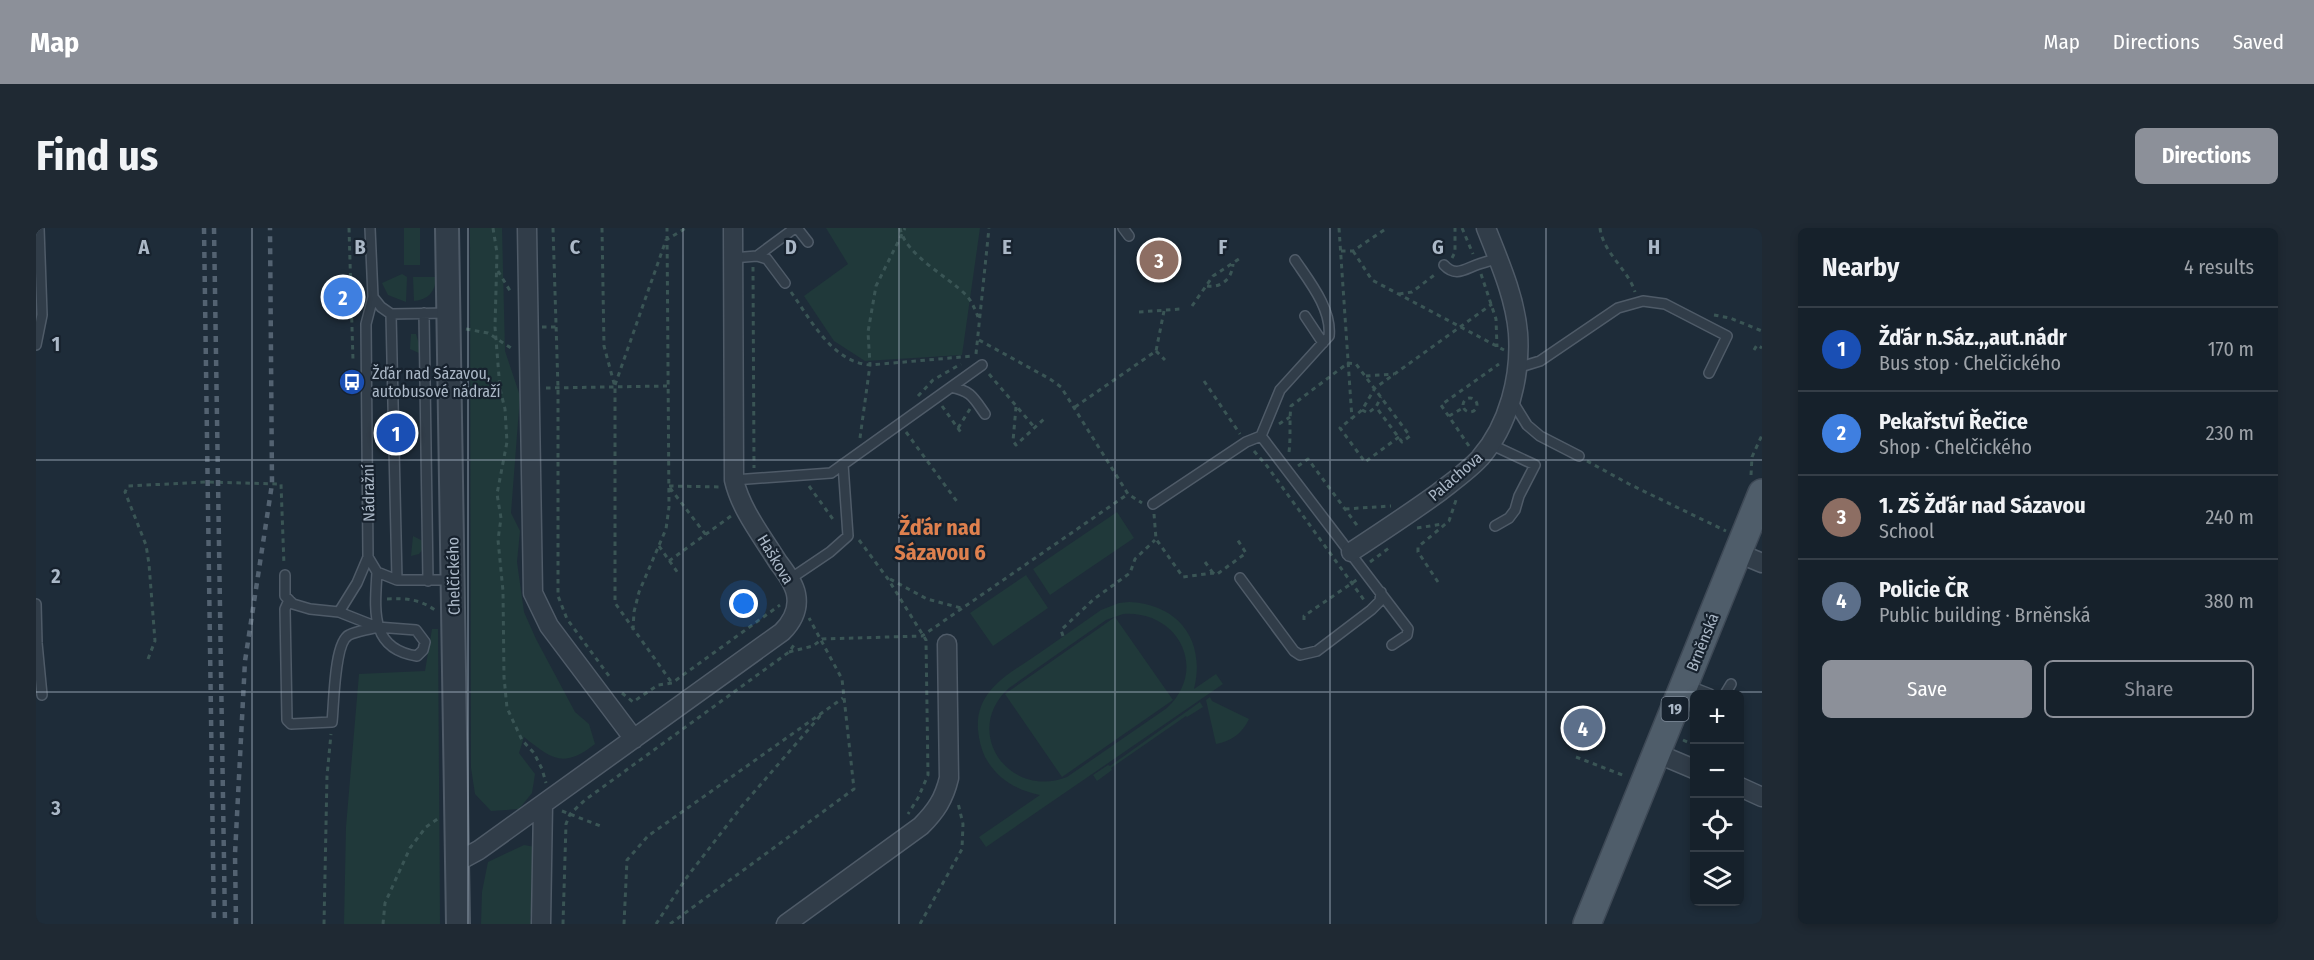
<!DOCTYPE html>
<meta charset="utf-8">
<style>
:root{--surface:#16212b;--page:#1f2933;--text:#f1f3f6;--muted:#9ea3a9;--line:#353e47;--accent:#8c9099}
body{margin:0;font-family:"Fira Sans Condensed",sans-serif;background:var(--page);color:var(--text)}
.controls{position:absolute;right:18px;bottom:18px;display:grid;overflow:hidden;border-radius:9px;box-shadow:0 3px 9px #0003}
.controls button{width:54px;height:54px;display:grid;place-items:center;padding:0;border:0;border-bottom:2px solid var(--line);background:var(--surface);color:var(--text);font:30px sans-serif}
.you{position:absolute;left:708px;top:376px;width:21px;height:21px;margin:-15px;border:4px solid #fff;border-radius:50%;background:#1a73e8;box-shadow:0 0 0 9px #1a73e833}
.badge{display:grid;place-items:center;width:39px;height:39px;border-radius:50%;background:var(--accent);color:#fff;font-size:20px;font-weight:700}
.pin{position:absolute;translate:-50% -50%;border:3px solid #fff;box-shadow:0 2px 6px #0006}
.list{margin:0;padding:0;list-style:none}
h2{display:flex;justify-content:space-between;align-items:center;height:78px;margin:0;padding:0 24px;font-size:26px}
h2 small{font-size:20px;font-weight:400;color:var(--muted)}
.list li{display:grid;grid-template-columns:39px 1fr auto;gap:18px;align-items:center;box-sizing:border-box;height:84px;padding:0 24px;border-top:2px solid var(--line)}
.list b{display:block;font-size:22px;white-space:nowrap}
.list p{margin:0;font-size:20px;white-space:nowrap;color:var(--muted)}
.list em{font-size:20px;font-style:normal;color:var(--muted)}
.actions{display:flex;gap:12px;padding:18px 24px}
.actions a{flex:1;padding:14px 0;border:2px solid var(--accent);border-radius:9px;text-align:center;font-size:21px;color:var(--accent)}
.actions .main{background:var(--accent);color:#fff}
.icon{flex:none;width:33px;height:33px;fill:none;stroke:currentColor;stroke-width:2;stroke-linecap:round;stroke-linejoin:round}
.map{position:relative;flex:none;width:1726px;height:696px;overflow:hidden;border-radius:9px}
header{display:flex;align-items:center;gap:36px;box-sizing:border-box;height:84px;padding:0 30px;background:var(--accent);color:#fff}
header strong{font-size:28px}
nav{display:flex;gap:33px;margin-inline-start:auto;font-size:21px}
.intro{display:flex;align-items:center;justify-content:space-between;box-sizing:border-box;height:144px;padding:0 36px}
h1{margin:0;font-size:42px}
.button{padding:15px 27px;border-radius:9px;background:var(--accent);color:#fff;font-size:21px;font-weight:700}
main{display:flex;gap:36px;padding:0 36px}
aside{flex:1;background:var(--surface);border-radius:9px;box-shadow:0 3px 9px #0003}
.map>svg:first-child{display:block}
.green{fill:#20393a;fill-rule:evenodd}
.lines{fill:none;stroke-linecap:round;stroke-linejoin:round}
.service-casing{stroke:#4f5b68;stroke-width:12}
.minor-casing{stroke:#4f5b68;stroke-width:21}
.tertiary-casing{stroke:#4f5b68;stroke-width:26}
.primary-casing{stroke:#3e4956;stroke-width:30}
.path{stroke:#3a5555;stroke-width:3;stroke-dasharray:4.5 4.5;stroke-linecap:butt}
.service{stroke:#313d49;stroke-width:9}
.minor{stroke:#313d49;stroke-width:18}
.tertiary{stroke:#313d49;stroke-width:22}
.primary{stroke:#4f5d6a;stroke-width:27}
.rail{stroke:#536271;stroke-width:4.5;stroke-dasharray:6 6;stroke-linecap:butt}
.grid{fill:none;stroke:#abb8c7;stroke-width:1.5;stroke-opacity:0.55}
.labels{text-anchor:middle;stroke-width:4.5;stroke-linejoin:round;paint-order:stroke}
.shield{fill:#17222e;stroke:#7f8b99;stroke-width:1.5}
.shield-label{font-size:15px;font-weight:bold;fill:#abb8c7}
.poi-label{font-size:16px;fill:#abb8c7;stroke:#17222e;text-anchor:start}
.street-label{font-size:16px;fill:#abb8c7;stroke:#17222e}
.district-label{font-size:22px;font-weight:bold;fill:#de804e;stroke:#17222e}
.grid-label{font-size:20px;text-anchor:middle;font-weight:bold;fill:#abb8c7;stroke:#17222e;stroke-width:4.5;stroke-linejoin:round;paint-order:stroke}
</style>
<header>
<strong>Map</strong>
<nav><a>Map</a><a>Directions</a><a>Saved</a></nav>
</header>
<div class="intro"><h1>Find us</h1><a class="button">Directions</a></div>
<main>
<div class="map">
<svg width="1726" height="696" viewBox="0 0 1726 696">
<rect width="100%" height="100%" fill="#1e2c39"/>
<path class="green" d="M368 0H384V37H368Z
M434 0H466L469 123 484 168 475 285 484 303 481 334 488 384 500 411 539 484 553 496 559 516C527 541 516 531 488 509L483 525 499 546 496 565 483 581 455 583 439 566 435 540Z
M790 0H944L926 127 829 133 798 113 768 68 812 36Z
M366 46 371 49 370 74 352 67 346 55Z
M377 49H400C400 63 392 72 378 73Z
M375 106H380L385 123 383 125 374 121Z
M1081 284 1098 310 1014 367 997 341Z
M377 308 387 313V321L383 326 375 328Z
M990 347 1012 380 957 418 934 385Z
M1093 374C1143 376 1170 413 1158 461L1180 446 1187 456 950 619 943 609 1004 567C979 561 962 552 949 529 945 520 943 512 942 502 939 461 975 445 1005 424 1025 410 1045 396 1065 382L1083 375ZM1087 386C1142 382 1173 441 1131 480L1031 549C973 572 925 503 973 460L1070 392Z
M1079 389 1137 472 1026 549 969 466Z
M396 401H402L404 696H308L310 599 323 446 389 443Z
M1174 469 1176 473 1213 491C1206 506 1195 513 1180 516L1170 472Z
M1164 474 1167 479 1151 489 1150 488 1075 540 1076 542 1061 553 1057 547 1072 537 1074 538Z
M488 617 499 619 498 671 494 690 496 696H445L446 664 452 634Z"/>
<g class="lines">
<g class="service-casing">
<path id="service" d="M334 0 337 69 330 96 332 329 341 344 361 352H417
M761 0 772 14
M1087 0 1093 8
M721 28 759 0
M696 30 721 28 731 31 749 55
M1408 37C1420 50 1430 40 1443 36 1449 34 1456 32 1462 31
M337 69 345 79 355 86 412 85
M388 85 392 353
M355 86 361 352
M1269 88 1287 115
M0 117 6 87 3 0
M1481 140 1504 133 1582 80 1607 73 1629 76 1691 108 1673 145
M915 159C935 163 937 169 949 186
M1475 171 1491 197 1504 208 1543 228
M1225 208 1372 401 1371 407 1356 417
M1454 216 1499 237 1483 268 1479 282 1473 290 1459 298
M698 252 795 245 946 137
M1117 276 1210 214 1225 208 1244 162 1293 108C1296 81 1273 53 1259 32
M249 347V368L257 376 274 381 303 384 341 399 380 402 389 414 387 422 381 428C333 421 339 381 341 344
M1204 350 1258 423 1264 427 1281 423 1335 382 1344 373 1345 364
M754 351 794 324 812 308 807 236
M253 372 249 381 251 492 255 496 296 494C298 477 298 414 313 407 321 403 332 402 341 399
M0 376 1 415 6 467
M303 384 321 355 332 329
M1651 457 1674 466
M1689 466 1695 456"/>
</g>
<g class="minor-casing">
<path id="minor" d="M491 0 497 365 513 398 598 511
M1315 324C1344 305 1373 286 1402 265 1416 254 1432 243 1444 230 1473 197 1485 148 1482 105 1479 69 1463 33 1450 0
M1702 325 1726 335
M1620 525 1658 541
M1704 559 1726 569
M421 634 443 622 746 404C756 394 763 381 760 366 758 355 749 343 742 334 726 308 705 282 698 252L697 0
M505 696 507 576
M750 696 885 598C900 583 908 571 913 550L911 416"/>
</g>
<g class="tertiary-casing">
<path id="tertiary" d="M411 0 422 696"/>
</g>
<g class="primary-casing">
<path id="primary" d="M1551 696 1726 265"/>
</g>
<path class="path" d="M313 0 317 132
M457 0 461 25 459 99 464 161 469 181 471 214 461 266 465 290 462 312 467 363 468 449 471 480 486 512 498 525 506 541 510 555
M517 0 522 160V368L531 391 573 448
M566 0 568 118 579 159V375L636 455
M864 0C869 27 913 49 931 68 936 74 939 81 942 89
M1303 0 1316 191
M1426 0 1437 26
M1564 0C1567 25 1592 41 1599 64
M1305 23H1317L1351 0
M1317 23 1336 52 1468 122
M1416 30 1419 24V0
M717 39 718 240
M462 43 476 66
M1445 46 1460 91 1461 119
M1171 58C1185 60 1196 51 1197 36
M755 64C775 92 796 134 834 137L937 128
M1363 66 1376 64 1401 45
M1156 78 1177 48 1206 29
M1103 84 1145 81
M1678 87 1694 90 1726 103
M506 99H520
M430 101 452 105 478 122
M943 112 1014 151 1025 159 1092 266 1106 275
M1718 122 1721 117 1726 120
M1120 123 1129 132
M940 126 953 0
M953 146 999 200
M1330 148 1358 146
M1168 153 1204 206
M579 157 630 12 650 0
M510 160 631 158
M882 168 897 152 925 136
M1427 177a7 7 0 1 1 14 0a7 7 0 1 1-14 0Z
M906 178 926 206
M980 179 977 213 980 217 1009 190
M1039 179 1120 123 1128 83
M1326 182 1332 185 1340 179 1345 169
M1413 188 1427 180
M1243 196 1254 189
M922 200 934 181
M870 204 922 275
M1363 209 1329 234 1304 200 1326 182 1339 160 1456 76
M824 210 834 137 832 104 840 58 869 0
M1433 218 1405 177 1463 136
M1218 223 1231 238 1328 372
M1253 224C1255 208 1253 194 1255 178L1312 135 1320 136 1374 208 1366 214 1340 179
M1551 233 1593 256 1690 303
M1262 238 1272 231 1323 300
M1715 247 1716 229 1726 207
M633 258 685 259
M773 258 799 294
M634 260 670 307
M1309 281 1355 278
M1118 286 1120 311 1147 349 1177 345 1180 347 1210 325 1201 311
M1381 300 1407 296
M823 312 852 351 890 412 892 547 882 570 872 586
M623 318 642 345
M633 333 695 288
M1169 334 1177 345
M1334 334 1353 320
M854 351 891 371 925 380
M1402 354 1382 324V319L1413 293 1420 272
M351 371C370 370 383 371 399 382
M1268 392V388L1322 351
M597 402 598 384 603 364 630 301 633 279 631 0
M1027 408 1025 402 1058 371 1094 345 1099 331 1119 312
M753 424 777 418 786 411 886 408 1092 266
M112 431 119 413 113 336 110 317 89 264 92 258 171 254 245 256 248 337
M586 465 597 474 622 457 636 455 744 377
M1647 512 1658 517
M1540 529 1589 548
M526 583 567 599
M288 696 291 548 295 506
M347 696 349 675 374 620 390 599 403 590
M527 696 530 596 534 586 549 572 753 424 760 414
M588 696 591 632 612 608 807 470
M620 696 651 649 706 578 785 487
M634 696 818 561 806 451 773 390
M884 696 926 621 927 596 922 575"/>
<use href="#service" class="service"/>
<use href="#minor" class="minor"/>
<use href="#tertiary" class="tertiary"/>
<use href="#primary" class="primary"/>
<path class="rail" d="M168 0 178 696
M178 0 189 696
M200 696 199 626 209 433 236 256 234 0"/>
</g>
<path class="grid" d="M216 0V696M432 0V696M647 0V696M863 0V696M1079 0V696M1294 0V696M1510 0V696M0 232H1726M0 464H1726"/>
<defs>
<g id="bus-disc" transform="scale(1.35)"><circle r="9.5" fill="#1a4fb4" stroke="#17222e"/><path d="M-5-6H5V4H4V6H2V4H-2V6H-4V4H-5ZM-3.5-4V0h7V-4ZM-3.5 1.2v1.5H-2V1.2ZM2 1.2v1.5H3.5V1.2Z" fill="#fff"/></g>
</defs>
<g fill-rule="evenodd">
<use href="#bus-disc" x="316" y="154"/>
</g>
<g class="labels">
<rect class="shield" x="1625.5" y="469" width="27" height="24" rx="4.5"/>
<g class="shield-label">
<text x="1639" y="486">19</text>
</g>
<g class="poi-label">
<text x="336" y="151">Žďár nad Sázavou,<tspan x="336" dy="18">autobusové nádraží</tspan></text>
</g>
<g class="street-label">
<text transform="translate(1419 248) rotate(-41)" y="6">Palachova</text>
<text transform="translate(332 265) rotate(-91)" y="6">Nádražní</text>
<text transform="translate(740 331) rotate(59)" y="6">Haškova</text>
<text transform="translate(417 348) rotate(-91)" y="6">Chelčického</text>
<text transform="translate(1666 414) rotate(-68)" y="6">Brněnská</text>
</g>
<g class="district-label">
<text x="904" y="307">Žďár nad<tspan x="904" dy="25">Sázavou 6</tspan></text>
</g>
</g>
<g class="grid-label">
<text x="108" y="26">A</text>
<text x="324" y="26">B</text>
<text x="539" y="26">C</text>
<text x="755" y="26">D</text>
<text x="971" y="26">E</text>
<text x="1187" y="26">F</text>
<text x="1402" y="26">G</text>
<text x="1618" y="26">H</text>
<text x="20" y="123">1</text>
<text x="20" y="355">2</text>
<text x="20" y="587">3</text>
</g>
</svg>
<div class="controls">
<button>+</button>
<button>−</button>
<button><svg class="icon" aria-label="locate" viewBox="0 0 24 24"><circle cx="12" cy="12" r="6"/><path d="M12 2v4M12 18v4M2 12h4M18 12h4"/></svg></button>
<button><svg class="icon" aria-label="layers" viewBox="0 0 24 24"><path d="M12 4l9 5-9 5-9-5zM3 14l9 5 9-5"/></svg></button>
</div>
<div class="you"></div>
<div class="pin badge" style="left:360px;top:205px;background:#1a4fb4">1</div>
<div class="pin badge" style="left:307px;top:69px;background:#3f7fe0">2</div>
<div class="pin badge" style="left:1123px;top:32px;background:#8d6e63">3</div>
<div class="pin badge" style="left:1547px;top:500px;background:#5c6f8a">4</div>
</div>
<aside>
<h2>Nearby<small>4 results</small></h2>
<ul class="list">
<li><span class="badge" style="background:#1a4fb4">1</span><div><b>Žďár n.Sáz.,,aut.nádr</b><p>Bus stop · Chelčického</p></div><em>170 m</em></li>
<li><span class="badge" style="background:#3f7fe0">2</span><div><b>Pekařství Řečice</b><p>Shop · Chelčického</p></div><em>230 m</em></li>
<li><span class="badge" style="background:#8d6e63">3</span><div><b>1. ZŠ Žďár nad Sázavou</b><p>School</p></div><em>240 m</em></li>
<li><span class="badge" style="background:#5c6f8a">4</span><div><b>Policie ČR</b><p>Public building · Brněnská</p></div><em>380 m</em></li>
</ul>
<div class="actions"><a class="main">Save</a><a>Share</a></div>
</aside>
</main>
